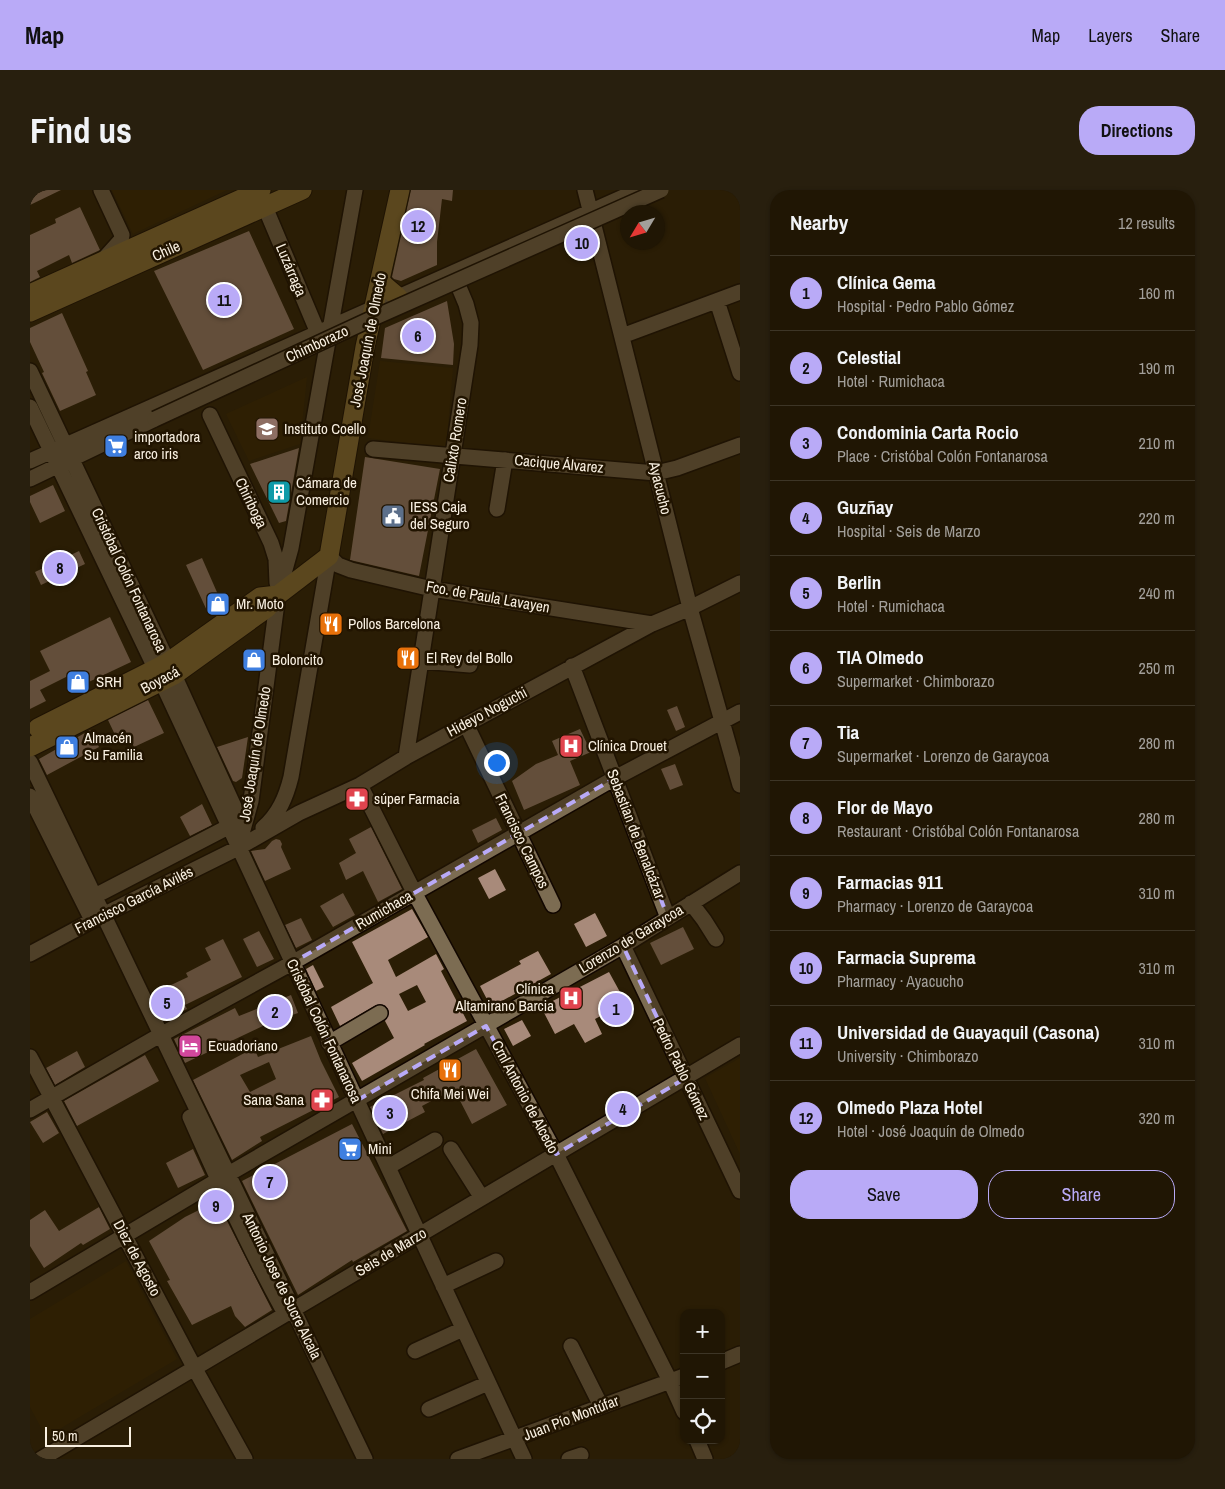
<!DOCTYPE html>
<meta charset="utf-8">
<style>
:root{--surface:#201604;--page:#281f0e;--text:#f1f3f6;--muted:#a29f9a;--line:#3d3526;--accent:#b9aaf7}
body{margin:0;font-family:"Archivo Narrow",sans-serif;background:var(--page);color:var(--text)}
.controls{position:absolute;right:15px;bottom:15px;display:grid;overflow:hidden;border-radius:10px;box-shadow:0 1px 4px #0004}
.controls button{width:45px;height:45px;display:grid;place-items:center;padding:0;border:0;border-bottom:1px solid var(--line);background:var(--surface);color:var(--text);font:25px sans-serif}
.compass{position:absolute;left:590px;top:15px;width:45px;height:45px;border-radius:50%;background:var(--surface);box-shadow:0 1px 4px #0004;rotate:232deg}
.scale{position:absolute;left:15px;bottom:12px;width:86px;box-sizing:border-box;padding-left:5px;border:2px solid #f9f0e1;border-top:0;font-size:14px;line-height:18px;white-space:nowrap;color:#f9f0e1;-webkit-text-stroke:4px #211400;paint-order:stroke}
.you{position:absolute;left:466px;top:572px;width:18px;height:18px;margin:-12px;border:4px solid #fff;border-radius:50%;background:#1a73e8;box-shadow:0 0 0 8px #1a73e833}
.badge{display:grid;place-items:center;width:32px;height:32px;border-radius:50%;background:var(--accent);color:#111;font-size:16px;font-weight:700}
.pin{position:absolute;translate:-50% -50%;border:2px solid #fff;box-shadow:0 1px 5px #0006}
.list{margin:0;padding:0;list-style:none}
h2{display:flex;justify-content:space-between;align-items:center;height:65px;margin:0;padding:0 20px;font-size:21px}
h2 small{font-size:16px;font-weight:400;color:var(--muted)}
.list li{display:grid;grid-template-columns:32px 1fr auto;gap:15px;align-items:center;box-sizing:border-box;height:75px;padding:0 20px;border-top:1px solid var(--line)}
.list b{display:block;font-size:19px;white-space:nowrap}
.list p{margin:0;font-size:16px;white-space:nowrap;color:var(--muted)}
.list em{font-size:16px;font-style:normal;color:var(--muted)}
.actions{display:flex;gap:10px;padding:15px 20px}
.actions a{flex:1;padding:11px 0;border:1px solid var(--accent);border-radius:20px;text-align:center;font-size:18px;color:var(--accent)}
.actions .main{background:var(--accent);color:#111}
.icon{flex:none;width:28px;height:28px;fill:none;stroke:currentColor;stroke-width:2;stroke-linecap:round;stroke-linejoin:round}
.map{position:relative;flex:none;width:710px;height:1269px;overflow:hidden;border-radius:20px}
header{display:flex;align-items:center;gap:30px;box-sizing:border-box;height:70px;padding:0 25px;background:var(--accent);color:#111}
header strong{font-size:24px}
nav{display:flex;gap:28px;margin-inline-start:auto;font-size:18px}
.intro{display:flex;align-items:center;justify-content:space-between;box-sizing:border-box;height:120px;padding:0 30px}
h1{margin:0;font-size:35px}
.button{padding:12px 22px;border-radius:20px;background:var(--accent);color:#111;font-size:18px;font-weight:700}
main{display:flex;gap:30px;padding:0 30px}
aside{flex:1;background:var(--surface);border-radius:20px;box-shadow:0 1px 4px #0004}
.map>svg:first-child{display:block}
.built{fill:#342302}
.building{fill:#a88a7a;fill-rule:evenodd}
.lines{fill:none;stroke-linecap:round;stroke-linejoin:round}
.minor-casing{stroke:#120700;stroke-width:18}
.major-casing{stroke:#120700;stroke-width:21}
.minor{stroke:#7c6c52;stroke-width:15}
.major{stroke:#977b3d;stroke-width:19}
.minor-bridge-casing{stroke:#120700;stroke-width:18;stroke-linecap:butt}
.minor-bridge{stroke:#7c6c52;stroke-width:15}
.marked{fill:none;stroke:#b9aaf7;stroke-width:4;stroke-dasharray:10 6;stroke-linejoin:round}
.labels{text-anchor:middle;stroke-width:5;stroke-linejoin:round;paint-order:stroke}
.street-label{font-size:15px;fill:#f9f0e1;stroke:#211400}
.poi-label{font-size:15px;fill:#f9f0e1;stroke:#211400;text-anchor:start}
</style>
<header>
<strong>Map</strong>
<nav><a>Map</a><a>Layers</a><a>Share</a></nav>
</header>
<div class="intro"><h1>Find us</h1><a class="button">Directions</a></div>
<main>
<div class="map">
<svg width="710" height="1269" viewBox="0 0 710 1269">
<rect width="100%" height="100%" fill="#2a1d05"/>
<path class="built" d="M82 0H197L103 44Z
M350 171 423 178 416 258 338 248Z
M277 187 270 254 219 271 196 224Z
M710 868V964L675 888Z
M96 1071 147 1169 16 1247 0 1217V1129Z"/>
<path class="building" d="M0 0H31L0 15Z
M381 0H423L422 11 412 9 407 52V75L371 91 364 89 362 87Z
M50 17 70 60 42 73 39 65 7 81 10 87 0 92V45L26 33 25 29Z
M219 41 264 139 173 180 124 81Z
M417 111 424 154 423 175 351 168 355 138Z
M32 123 58 181 56 182 66 205 30 221 12 183 14 182 0 152V138Z
M269 258 256 331 249 333 220 274Z
M335 267 410 279 389 386 320 370Z
M23 295 35 321 10 333 0 312V306Z
M49 361 55 374 11 395 5 382Z
M172 368 193 416 178 423 156 375Z
M80 427 101 472 46 498 40 485 10 500 16 511 0 519V491L20 481 10 461Z
M118 510 134 543 104 557 98 544 87 549 78 530Z
M647 516 655 537 646 541 637 520Z
M550 539 561 562 540 571 550 595 494 620 482 591 506 574 528 565 522 551Z
M60 540 69 557 17 585 9 569Z
M218 547 212 588 206 592 203 591 187 557Z
M645 574 653 595 640 600 631 579Z
M172 614 182 635 160 646 150 627Z
M466 628 472 640 448 653 442 640Z
M341 637 372 699 348 712 333 681 316 690 309 673 326 663 319 649Z
M246 649 250 650 252 654 251 657 261 679 235 691 221 661 235 659 242 651Z
M465 679 476 700 459 709 448 688Z
M313 703 325 725 303 737 290 716Z
M382 719 398 747 358 770 366 787 406 764 414 779 411 781 437 831 394 854 395 855 332 891 322 873 364 848 355 831 359 823 358 819 354 815H346L310 836 301 817 343 793 322 752ZM387 795 396 812 378 821 369 804Z
M565 723 577 746 556 757 544 734Z
M271 728 282 750 266 758 255 735Z
M653 737 664 759 631 775 620 753Z
M229 741 244 769 227 777 213 749Z
M193 749 212 787 155 815 157 819 134 830 122 804 158 787 156 783 181 770 175 758Z
M508 761 521 784 461 817 450 796 491 774 489 771Z
M283 775 294 797 286 801 276 779Z
M579 782 596 813 565 829 572 844 555 853 544 834 525 844 511 817Z
M261 805 268 823 239 833 155 873 144 849 205 818 209 826Z
M492 830 501 846 483 856 474 839Z
M281 846 291 871 309 907 230 947 232 951 202 970 163 890 224 858 228 867ZM239 872 246 889 220 902 210 885Z
M446 859 477 915 442 934 424 899 392 916 395 922 353 944 340 917 394 890 393 888Z
M47 861 55 877 25 895 16 878Z
M115 865 129 891 47 936 34 911Z
M17 922 29 943 13 953 0 932Z
M322 934 377 1041 323 1072 322 1070 268 1105 212 991Z
M163 959 175 985 148 998 136 973Z
M187 1011 242 1120 215 1137 205 1126 201 1116 162 1135 137 1091 140 1090 119 1051 155 1027Z
M69 1017 80 1039 53 1055 51 1053 14 1078 0 1056V1030L15 1020 29 1041Z"/>
<g class="lines">
<g class="minor-casing">
<path id="minor" d="M71 0 92 45 91 50 74 69
M555 0 660 418 710 595
M235 17 288 143
M687 111 710 183
M592 146 710 102
M0 181 144 485 207 623 208 644
M0 217 129 486 494 1269
M180 225 241 353 246 369 247 393
M343 259 626 283 647 278 710 255
M0 271 609 0
M0 289 125 229
M467 319 475 270
M299 366 308 375 321 380 402 399 622 434
M391 471 440 475
M542 476 638 728
M436 534 523 715
M376 567 440 155 441 133 436 114 423 83
M0 572 335 1269
M330 595 384 702 526 964 640 1191 654 1222
M0 606 62 730
M233 638C249 624 256 607 261 587L299 366
M208 658 221 611 248 405 261 358 325 0
M65 706 198 637
M661 713 674 730 686 749
M593 756 710 1001
M0 764 67 728 208 658 269 623 330 595 376 567 622 434 660 418 710 393
M299 853 350 823
M0 867 165 1179 215 1269
M0 920 125 848 262 773 585 588 710 522
M160 927C189 993 219 1058 253 1120
M421 959 452 1008
M358 977 405 950
M413 1096 466 1071
M0 1102 188 990 593 756 710 683
M541 1156 571 1216
M385 1161 433 1139
M691 1172 710 1164
M399 1219 458 1193
M667 1250 675 1269
M11 1269 710 855
M428 1269 654 1186
M539 1269 551 1265"/>
</g>
<g class="major-casing">
<path id="major" d="M350 90 355 96 368 107
M0 104 231 0
M0 122 272 0
M8 538 137 473 230 407 248 405
M0 557 144 485 237 418 248 405 299 366 335 157 370 0"/>
</g>
<use href="#minor" class="minor"/>
<use href="#major" class="major"/>
<g class="minor-bridge-casing">
<path id="minor-bridge" d="M125 229 341 129 631 0"/>
</g>
<use href="#minor-bridge" class="minor-bridge"/>
</g>
<path d="M0 0H710V1269H0ZM585 588 638 728 593 756 656 888 526 964 456 836 326 911 262 773Z" fill="#2a1d05" fill-opacity=".55" fill-rule="evenodd"/>
<path class="marked" d="M585 588 638 728 593 756 656 888 526 964 456 836 326 911 262 773Z"/>
<defs>
<g id="school-square" transform="scale(1.25)"><rect x="-9" y="-9" width="18" height="18" rx="4" fill="#8d6e63" stroke="#211400"/><path d="M0-5L7-2L0 1L-7-2ZM-4 1L0 2.5L4 1V4Q0 6-4 4Z" fill="#fff"/></g>
<g id="supermarket-square" transform="scale(1.25)"><rect x="-9" y="-9" width="18" height="18" rx="4" fill="#3f7fe0" stroke="#211400"/><path d="M-6-5.5h2.5l.6 2H6L4.5 2H-2.5L-4.4-4H-6ZM-1.5 3.2a1.3 1.3 0 1 0 .1 0ZM3 3.2a1.3 1.3 0 1 0 .1 0Z" fill="#fff"/></g>
<g id="building-square" transform="scale(1.25)"><rect x="-9" y="-9" width="18" height="18" rx="4" fill="#0f9aa8" stroke="#211400"/><path d="M-4-6H4V6H1V3H-1V6H-4ZM-2.5-4.3h1.7v1.8h-1.7ZM.8-4.3h1.7v1.8H.8ZM-2.5-1h1.7V.8h-1.7ZM.8-1h1.7V.8H.8Z" fill="#fff"/></g>
<g id="civic-square" transform="scale(1.25)"><rect x="-9" y="-9" width="18" height="18" rx="4" fill="#5c6f8a" stroke="#211400"/><path d="M-.6-6.5H3V-4.5H.6V-3L4-1V1h2V6H-6V1h2V-1L-.6-3ZM-1.2 2.5V6h2.4V2.5Z" fill="#fff"/></g>
<g id="shop-square" transform="scale(1.25)"><rect x="-9" y="-9" width="18" height="18" rx="4" fill="#3f7fe0" stroke="#211400"/><path d="M-5-2.5h2.3a2.7 3.5 0 0 1 5.4 0H5L5.5 6h-11ZM-1.5-2.5h3a1.5 2.3 0 0 0-3 0Z" fill="#fff"/></g>
<g id="restaurant-square" transform="scale(1.25)"><rect x="-9" y="-9" width="18" height="18" rx="4" fill="#e8710a" stroke="#211400"/><path d="M-5-6h1v4h1v-4h1v4h1v-4h1v5L-1.5 .5V6h-2V.5L-5-1ZM5-6V6H3V1.5H1.5Q1.5-4 5-6Z" fill="#fff"/></g>
<g id="hospital-square" transform="scale(1.25)"><rect x="-9" y="-9" width="18" height="18" rx="4" fill="#e0444e" stroke="#211400"/><path d="M-5-5h3v3.5h4V-5h3V5h-3V1.5h-4V5h-3Z" fill="#fff"/></g>
<g id="pharmacy-square" transform="scale(1.25)"><rect x="-9" y="-9" width="18" height="18" rx="4" fill="#e0444e" stroke="#211400"/><path d="M-2-6h4v4h4v4h-4v4h-4v-4h-4v-4h4Z" fill="#fff"/></g>
<g id="hotel-square" transform="scale(1.25)"><rect x="-9" y="-9" width="18" height="18" rx="4" fill="#d1479c" stroke="#211400"/><path d="M-6-4.5h1.5V1H6V5H4.5V3h-9V5H-6ZM-4 0a1.8 1.8 0 1 1 3.6 0ZM.5 0V-2.5h3Q6-2.5 6 0Z" fill="#fff"/></g>
</defs>
<g fill-rule="evenodd">
<use href="#school-square" x="237" y="239"/>
<use href="#supermarket-square" x="86" y="256"/>
<use href="#building-square" x="249" y="302"/>
<use href="#civic-square" x="363" y="326"/>
<use href="#shop-square" x="188" y="414"/>
<use href="#restaurant-square" x="301" y="434"/>
<use href="#restaurant-square" x="378" y="468"/>
<use href="#shop-square" x="224" y="470"/>
<use href="#shop-square" x="48" y="492"/>
<use href="#hospital-square" x="541" y="556"/>
<use href="#shop-square" x="37" y="557"/>
<use href="#pharmacy-square" x="327" y="609"/>
<use href="#hospital-square" x="541" y="808"/>
<use href="#hotel-square" x="160" y="856"/>
<use href="#restaurant-square" x="420" y="880"/>
<use href="#pharmacy-square" x="292" y="910"/>
<use href="#supermarket-square" x="320" y="959"/>
</g>
<g class="labels">
<g class="street-label">
<text transform="translate(136 61) rotate(-24)" y="5">Chile</text>
<text transform="translate(261 80) rotate(67)" y="5">Luzárraga</text>
<text transform="translate(338 150) rotate(-79)" y="5">José Joaquín de Olmedo</text>
<text transform="translate(287 154) rotate(-25)" y="5">Chimborazo</text>
<text transform="translate(425 250) rotate(-81)" y="5">Calixto Romero</text>
<text transform="translate(529 274) rotate(5)" y="5">Cacique Álvarez</text>
<text transform="translate(630 298) rotate(76)" y="5">Ayacucho</text>
<text transform="translate(221 313) rotate(64)" y="5">Chiriboga</text>
<text transform="translate(99 390) rotate(65)" y="5">Cristóbal Colón Fontanarosa</text>
<text transform="translate(458 407) rotate(10)" y="5">Fco. de Paula Lavayen</text>
<text transform="translate(130 490) rotate(-28)" y="5">Boyacá</text>
<text transform="translate(457 522) rotate(-28)" y="5">Hideyo Noguchi</text>
<text transform="translate(225 564) rotate(-81)" y="5">José Joaquín de Olmedo</text>
<text transform="translate(606 644) rotate(69)" y="5">Sebastian de Benalcázar</text>
<text transform="translate(492 651) rotate(64)" y="5">Francisco Campos</text>
<text transform="translate(104 710) rotate(-27)" y="5">Francisco García Avilés</text>
<text transform="translate(354 720) rotate(-30)" y="5">Rumichaca</text>
<text transform="translate(601 749) rotate(-31)" y="5">Lorenzo de Garaycoa</text>
<text transform="translate(294 841) rotate(65)" y="5">Cristóbal Colón Fontanarosa</text>
<text transform="translate(651 879) rotate(64)" y="5">Pedro Pablo Gómez</text>
<text transform="translate(495 907) rotate(62)" y="5">Crnl Antonio de Alcedo</text>
<text transform="translate(361 1062) rotate(-31)" y="5">Seis de Marzo</text>
<text transform="translate(107 1068) rotate(62)" y="5">Diez de Agosto</text>
<text transform="translate(252 1096) rotate(64)" y="5">Antonio Jose de Sucre Alcala</text>
<text transform="translate(541 1228) rotate(-21)" y="5">Juan Pío Montúfar</text>
</g>
<g class="poi-label">
<text x="254" y="244">Instituto Coello</text>
<text x="104" y="252">importadora<tspan x="104" dy="17">arco iris</tspan></text>
<text x="266" y="298">Cámara de<tspan x="266" dy="17">Comercio</tspan></text>
<text x="380" y="322">IESS Caja<tspan x="380" dy="17">del Seguro</tspan></text>
<text x="206" y="419">Mr. Moto</text>
<text x="318" y="439">Pollos Barcelona</text>
<text x="396" y="473">El Rey del Bollo</text>
<text x="242" y="475">Boloncito</text>
<text x="66" y="497">SRH</text>
<text x="54" y="553">Almacén<tspan x="54" dy="17">Su Familia</tspan></text>
<text x="558" y="561">Clínica Drouet</text>
<text x="344" y="614">súper Farmacia</text>
<text x="524" y="804" text-anchor="end">Clínica<tspan x="524" dy="17">Altamirano Barcia</tspan></text>
<text x="178" y="861">Ecuadoriano</text>
<text x="420" y="909" text-anchor="middle">Chifa Mei Wei</text>
<text x="274" y="915" text-anchor="end">Sana Sana</text>
<text x="338" y="964">Mini</text>
</g>
</g>
</svg>
<div class="controls">
<button>+</button>
<button>−</button>
<button><svg class="icon" aria-label="locate" viewBox="0 0 24 24"><circle cx="12" cy="12" r="6"/><path d="M12 2v4M12 18v4M2 12h4M18 12h4"/></svg></button>
</div>
<svg class="compass" viewBox="-18 -18 36 36"><path d="M0-13l5 13h-10z" fill="#e53935"/><path d="M0 13l5-13h-10z" fill="#a29f9a"/></svg>
<div class="scale">50 m</div>
<div class="you"></div>
<div class="pin badge" style="left:586px;top:819px">1</div>
<div class="pin badge" style="left:245px;top:822px">2</div>
<div class="pin badge" style="left:360px;top:923px">3</div>
<div class="pin badge" style="left:593px;top:919px">4</div>
<div class="pin badge" style="left:137px;top:813px">5</div>
<div class="pin badge" style="left:388px;top:146px">6</div>
<div class="pin badge" style="left:240px;top:992px">7</div>
<div class="pin badge" style="left:30px;top:378px">8</div>
<div class="pin badge" style="left:186px;top:1016px">9</div>
<div class="pin badge" style="left:552px;top:53px">10</div>
<div class="pin badge" style="left:194px;top:110px">11</div>
<div class="pin badge" style="left:388px;top:36px">12</div>
</div>
<aside>
<h2>Nearby<small>12 results</small></h2>
<ul class="list">
<li><span class="badge">1</span><div><b>Clínica Gema</b><p>Hospital · Pedro Pablo Gómez</p></div><em>160 m</em></li>
<li><span class="badge">2</span><div><b>Celestial</b><p>Hotel · Rumichaca</p></div><em>190 m</em></li>
<li><span class="badge">3</span><div><b>Condominia Carta Rocio</b><p>Place · Cristóbal Colón Fontanarosa</p></div><em>210 m</em></li>
<li><span class="badge">4</span><div><b>Guzñay</b><p>Hospital · Seis de Marzo</p></div><em>220 m</em></li>
<li><span class="badge">5</span><div><b>Berlin</b><p>Hotel · Rumichaca</p></div><em>240 m</em></li>
<li><span class="badge">6</span><div><b>TIA Olmedo</b><p>Supermarket · Chimborazo</p></div><em>250 m</em></li>
<li><span class="badge">7</span><div><b>Tia</b><p>Supermarket · Lorenzo de Garaycoa</p></div><em>280 m</em></li>
<li><span class="badge">8</span><div><b>Flor de Mayo</b><p>Restaurant · Cristóbal Colón Fontanarosa</p></div><em>280 m</em></li>
<li><span class="badge">9</span><div><b>Farmacias 911</b><p>Pharmacy · Lorenzo de Garaycoa</p></div><em>310 m</em></li>
<li><span class="badge">10</span><div><b>Farmacia Suprema</b><p>Pharmacy · Ayacucho</p></div><em>310 m</em></li>
<li><span class="badge">11</span><div><b>Universidad de Guayaquil (Casona)</b><p>University · Chimborazo</p></div><em>310 m</em></li>
<li><span class="badge">12</span><div><b>Olmedo Plaza Hotel</b><p>Hotel · José Joaquín de Olmedo</p></div><em>320 m</em></li>
</ul>
<div class="actions"><a class="main">Save</a><a>Share</a></div>
</aside>
</main>
